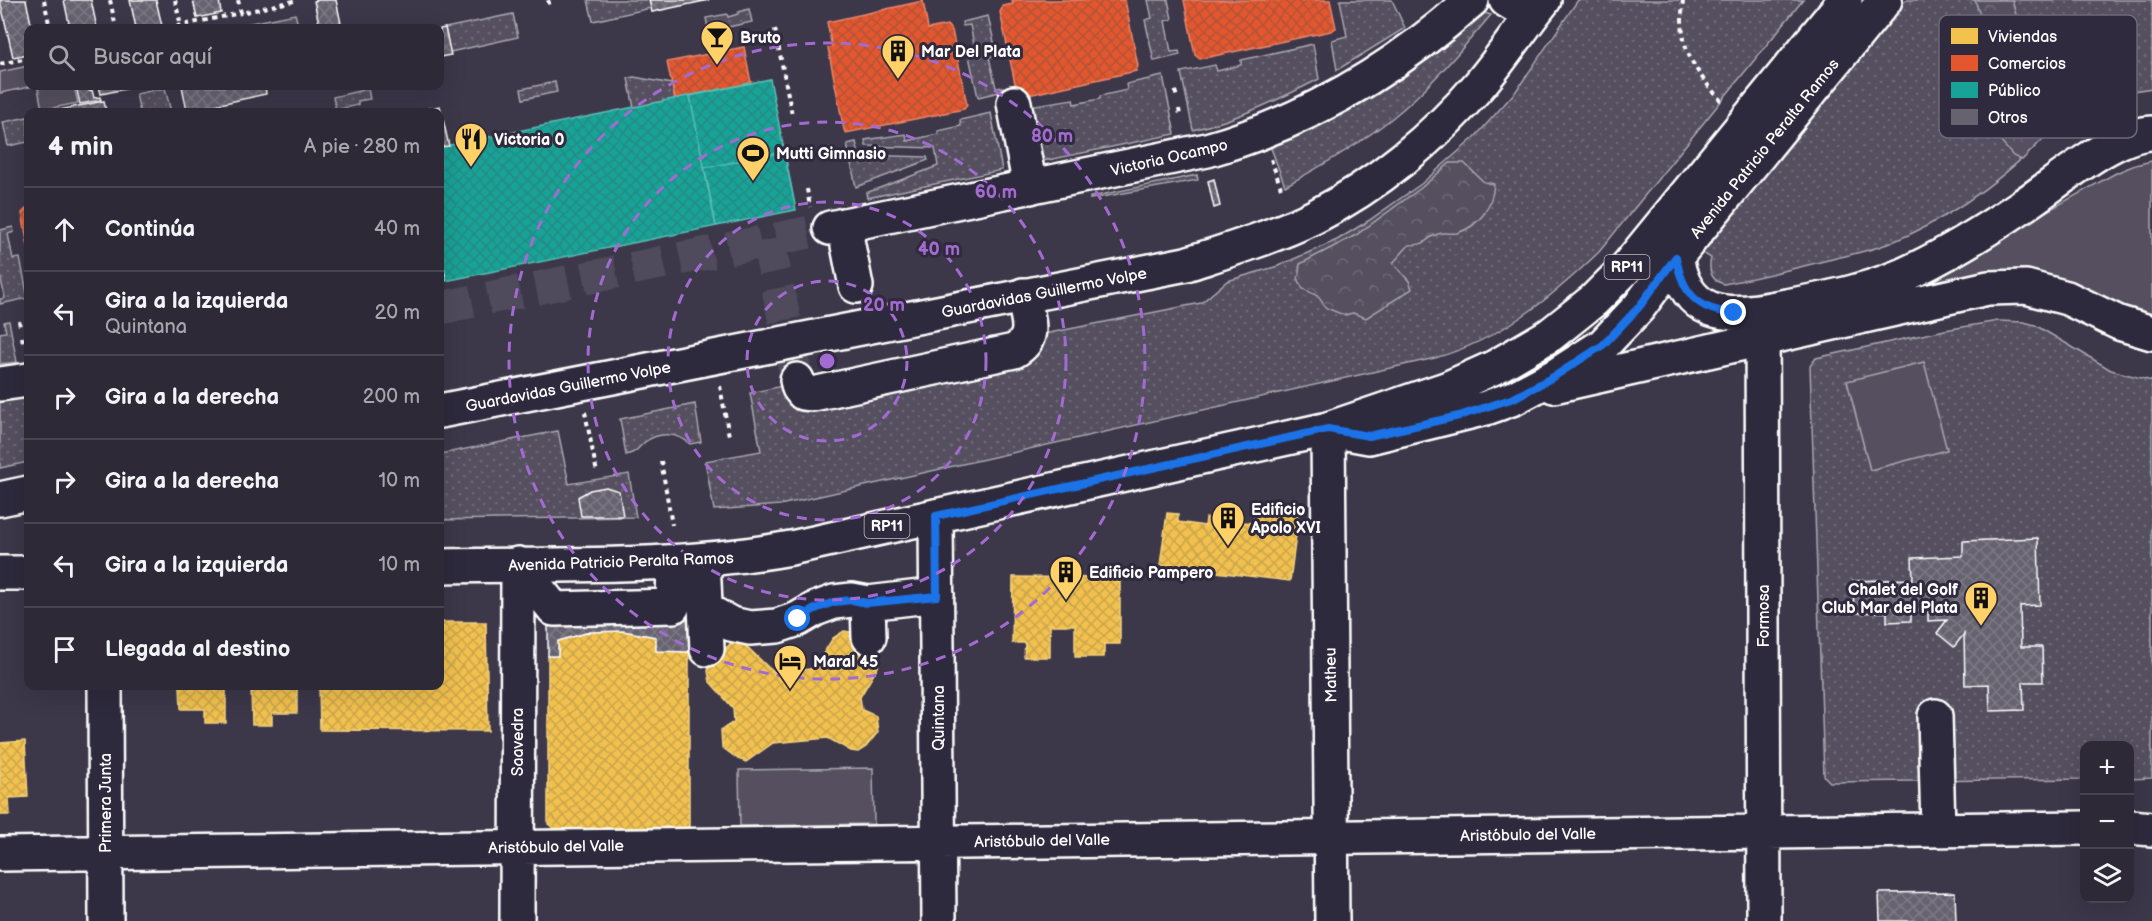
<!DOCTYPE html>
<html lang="es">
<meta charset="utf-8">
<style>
:root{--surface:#2d2937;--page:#393542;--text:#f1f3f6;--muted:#a7a6ad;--line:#484552}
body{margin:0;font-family:"Balsamiq Sans",sans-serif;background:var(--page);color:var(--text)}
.controls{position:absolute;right:18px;bottom:18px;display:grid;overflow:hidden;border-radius:12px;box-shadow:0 6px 24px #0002}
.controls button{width:54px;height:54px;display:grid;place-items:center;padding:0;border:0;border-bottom:2px solid var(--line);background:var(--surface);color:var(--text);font:30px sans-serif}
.stop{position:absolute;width:18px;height:18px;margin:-14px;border:4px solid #1a73e8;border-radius:50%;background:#fff}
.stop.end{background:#1a73e8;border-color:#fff;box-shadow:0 2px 6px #0008}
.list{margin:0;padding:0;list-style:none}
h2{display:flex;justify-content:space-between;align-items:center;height:78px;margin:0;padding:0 24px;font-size:26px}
h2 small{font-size:20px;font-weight:400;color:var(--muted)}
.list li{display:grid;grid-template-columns:39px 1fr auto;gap:18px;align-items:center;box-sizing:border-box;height:84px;padding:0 24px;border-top:2px solid var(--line)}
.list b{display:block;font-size:22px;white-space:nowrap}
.list p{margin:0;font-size:20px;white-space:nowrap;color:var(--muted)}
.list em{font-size:20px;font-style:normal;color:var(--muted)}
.icon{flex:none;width:33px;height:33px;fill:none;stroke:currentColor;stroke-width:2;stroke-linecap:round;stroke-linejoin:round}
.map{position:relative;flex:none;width:2152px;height:921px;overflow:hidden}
.search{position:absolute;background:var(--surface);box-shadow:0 6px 24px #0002;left:24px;top:24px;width:420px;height:66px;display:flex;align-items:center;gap:15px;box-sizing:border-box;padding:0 21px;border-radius:12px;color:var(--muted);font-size:22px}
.panel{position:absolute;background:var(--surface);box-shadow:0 6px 24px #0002;left:24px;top:108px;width:420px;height:582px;border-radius:12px}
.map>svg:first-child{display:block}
.grass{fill:url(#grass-dots);stroke:#aaa8b0;stroke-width:1.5}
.forest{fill:url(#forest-crowns);stroke:#aaa8b0;stroke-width:1.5}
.park{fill:#555060;stroke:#aaa8b0;stroke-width:1.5}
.homes{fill:url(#homes-cross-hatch);stroke:#f6d483;stroke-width:1.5}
.shops{fill:url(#shops-cross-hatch);stroke:#ec896d;stroke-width:1.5}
.public{fill:url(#public-cross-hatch);stroke:#5dbfb7;stroke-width:1.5}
.building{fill:url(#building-cross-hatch);stroke:#fff;stroke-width:1.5}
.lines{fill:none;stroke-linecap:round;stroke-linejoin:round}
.minor-tunnel{stroke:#504b5b;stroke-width:33;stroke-dasharray:33 16;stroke-linecap:butt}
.major-tunnel{stroke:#504b5b;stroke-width:33;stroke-dasharray:33 16;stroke-linecap:butt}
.minor-casing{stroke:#fff;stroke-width:38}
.major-casing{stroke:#fff;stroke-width:38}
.path{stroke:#fff;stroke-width:4;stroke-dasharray:4.5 4.5;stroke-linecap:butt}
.minor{stroke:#2f2a3d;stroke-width:33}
.major{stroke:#2f2a3d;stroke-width:33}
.route{stroke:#1a73e8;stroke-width:8}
.ring{fill:none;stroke:#a36bd2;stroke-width:3;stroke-dasharray:10 8}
.labels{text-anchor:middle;stroke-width:6;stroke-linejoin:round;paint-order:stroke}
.shield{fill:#2f2a3d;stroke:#c1bfc5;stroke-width:1.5}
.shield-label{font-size:15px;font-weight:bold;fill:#fff}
.poi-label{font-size:16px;font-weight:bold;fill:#fff;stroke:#2f2a3d;text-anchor:start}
.street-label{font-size:16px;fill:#fff;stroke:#2f2a3d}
.key{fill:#2f2a3d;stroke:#6d6a77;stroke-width:1.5}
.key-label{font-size:16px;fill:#fff}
.centre{fill:#a36bd2;stroke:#2f2a3d;stroke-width:3}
.ring-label{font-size:18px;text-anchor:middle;font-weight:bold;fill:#a36bd2;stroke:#2f2a3d;stroke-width:6;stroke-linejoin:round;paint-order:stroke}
</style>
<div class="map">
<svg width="2152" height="921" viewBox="0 0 2152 921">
<defs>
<pattern id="grass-dots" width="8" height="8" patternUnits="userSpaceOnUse" patternTransform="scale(1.5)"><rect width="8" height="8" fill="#555060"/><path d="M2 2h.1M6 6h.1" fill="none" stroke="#6e6a78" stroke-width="1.8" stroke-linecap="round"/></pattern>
<pattern id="forest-crowns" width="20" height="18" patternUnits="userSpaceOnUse" patternTransform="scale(1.5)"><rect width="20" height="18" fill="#555060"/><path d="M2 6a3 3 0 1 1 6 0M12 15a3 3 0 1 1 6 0" fill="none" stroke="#6e6a78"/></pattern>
<pattern id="homes-cross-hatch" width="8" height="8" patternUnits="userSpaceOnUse" patternTransform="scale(1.5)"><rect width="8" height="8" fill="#f2c14e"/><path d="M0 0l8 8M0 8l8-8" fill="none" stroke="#c8a44e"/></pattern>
<pattern id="shops-cross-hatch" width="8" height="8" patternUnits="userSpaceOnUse" patternTransform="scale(1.5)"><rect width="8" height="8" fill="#e4572e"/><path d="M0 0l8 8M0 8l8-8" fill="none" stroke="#af5338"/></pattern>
<pattern id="public-cross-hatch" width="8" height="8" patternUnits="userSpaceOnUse" patternTransform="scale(1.5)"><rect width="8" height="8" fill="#17a398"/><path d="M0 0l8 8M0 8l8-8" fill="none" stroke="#278981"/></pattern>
<pattern id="building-cross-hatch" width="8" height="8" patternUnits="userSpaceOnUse" patternTransform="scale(1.5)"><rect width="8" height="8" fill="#666270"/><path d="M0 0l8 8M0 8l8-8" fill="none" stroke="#7d7a85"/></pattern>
</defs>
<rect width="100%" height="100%" fill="#3c3749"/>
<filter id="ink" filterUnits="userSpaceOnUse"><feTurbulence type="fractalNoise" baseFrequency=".0167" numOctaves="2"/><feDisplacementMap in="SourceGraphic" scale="12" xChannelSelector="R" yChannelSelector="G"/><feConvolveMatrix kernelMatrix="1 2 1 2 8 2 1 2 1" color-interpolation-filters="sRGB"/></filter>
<g filter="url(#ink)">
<path class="grass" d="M588 0H649L651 8 593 21Z
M1148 0H1168L1172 19 1165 21 1171 52 1179 51 1180 55 1154 61 1145 20 1152 18Z
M1340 0H1392L1405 28 1337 70 1332 40 1347 36Z
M1578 0H1803L1599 252C1551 298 1500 340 1435 358L780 505 714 510 705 461 761 451 750 393 782 386 789 401 794 406 1044 334 1201 303 1227 281 1278 266 1337 240 1368 221 1421 184 1475 137 1516 91Z
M1906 0H2152V88L2100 96 2050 118 2045 117 2042 124 2048 134C2002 180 1950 219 1890 243 1870 251 1848 255 1828 260 1793 269 1759 277 1724 284 1711 281 1708 270 1711 258L1698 250 1885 21Z
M749 9 752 22 723 28 722 24 708 28 706 18 727 14 728 17 738 14V12Z
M1481 12 1491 15C1460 51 1429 89 1391 119 1358 145 1322 166 1285 186L1271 148 1229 162 1221 159Z
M513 14 518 37 450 52 445 28Z
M988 16 997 55 989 57 996 88 1003 87 1004 91 978 97 969 56 976 54 970 25 963 26 962 22Z
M1313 44 1319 79C1278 100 1238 119 1193 130L1181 72 1215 65 1217 71 1241 65V60Z
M1163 76 1175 134 1033 163 1022 107 1073 99 1074 104 1100 99V96L1127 90 1126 84Z
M634 77 672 84 675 99 634 108 628 78Z
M555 82 557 92 523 99 521 89Z
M165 88 171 112H140L136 94Z
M368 89 370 99 358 101V105L336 110 333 97Z
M991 113 1002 170 867 198 866 193 938 166 935 148 866 146 865 140 906 134 907 141 938 134V131L961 126 960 120Z
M28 117V142L8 146 3 122Z
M856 142 859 155 927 157 928 160 856 187 847 144Z
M1197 175 1198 180 1090 199V197Z
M13 227 14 232 8 234 13 259 20 258 28 298 0 304V299L5 298 0 275V230Z
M9 321 17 362 0 364V333L6 332 4 322Z
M1998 321 2024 322 2035 325 2111 370 2152 381V778L2130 779V746H2084V779L1830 782 1824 776 1810 366 1816 358 1945 330Z
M28 392V462L0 468V396Z
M695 404 701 442 690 444C677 433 660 431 645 442 636 449 638 452 626 455L620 419Z
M558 431 569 484 629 474 636 517 440 520V454Z"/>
<path class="forest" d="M1975 0H2012L2029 62 2050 118 2042 124 2048 134 2022 160 2013 156 2001 142 1987 69 1981 18Z
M1450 163H1464L1484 182 1494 184C1492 207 1480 226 1457 233 1451 234 1444 232 1438 234 1424 238 1430 245 1409 245L1393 263 1409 281 1412 289 1366 318 1353 313 1344 315 1326 308 1318 296 1303 289 1298 280 1300 264 1356 235 1421 188Z"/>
<path class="park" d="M295 14 299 28H226Z
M28 66V86H34L0 93V72Z
M50 86H74L78 103 42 110 38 88Z
M2152 161V315L1923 288 1921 286 1925 279 2116 173 2135 165Z
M1924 362 1947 450 1870 470 1847 381Z
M873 768 874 824 740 826 739 770Z"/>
<path class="homes" d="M1255 506 1299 512 1290 581 1160 565 1167 513 1178 514V522L1205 526 1206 518 1223 520 1222 528 1232 529 1234 528 1235 521 1253 523Z
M1013 577 1120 578V644H1104V657H1075V625H1050V657H1024L1025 643H1012Z
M440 622H486L488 731 320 730 319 686H440Z
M623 631 656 637V651L689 652V829L558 832 548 824V656H558V641L589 632Z
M844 631 850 632 875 650 879 661 878 667 860 697 862 710 876 716 878 732 866 747 858 752 851 751 828 738 773 743 746 762 738 759 722 747 721 730 734 722 733 708 710 682 708 671 709 666 731 643 736 641 742 642 770 669 777 673 810 669 816 665 833 638Z
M180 686H226V723H205V709H181Z
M251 686H297V713H272V725H252Z
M25 741 28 797 9 798 10 815H0V743Z"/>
<path class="shops" d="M1012 0H1125L1138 66 1136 71 1024 96 1017 93 1000 12 1003 6 1013 4Z
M1184 0H1330L1336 28 1331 31 1200 59 1195 55Z
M923 1 928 29 947 25 952 30 967 105 964 109 846 133 844 130 828 48 832 47 827 22Z
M744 47 751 83 675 99 667 62Z
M28 207V246L22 213Z"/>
<path class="public" d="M770 79 796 210 440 282V147Z
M770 79 796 210 716 226 690 96Z
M784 152 796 210 716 226 704 168Z"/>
<path class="building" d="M0 0H26L32 28H28V54L13 57Z
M64 0H91L97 28H70Z
M130 0H156L162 26 136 28Z
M193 0H219L221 13 197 18Z
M320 0H336L342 28H320L314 1Z
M649 0H709L652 12Z
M445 28 451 55 440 57V29Z
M76 86H88L89 91 92 90 94 98 100 97 101 100 80 104Z
M99 86H129L130 88 101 94Z
M182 86H265L266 94 187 111Z
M104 101 106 112H54V111Z
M440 106 449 146 440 147V112H409Z
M1214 179 1220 206 1214 208 1208 181Z
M440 248 446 280 440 282Z
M606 487 619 491 623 516H581L578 497 590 490Z
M2038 538 2040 605 2020 606 2021 647H2042L2043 682H2023L2024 710 1990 711 1989 684 1965 685 1964 634 1954 647 1937 633 1947 620 1928 621V610L1911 611V621L1887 622V612L1854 613 1853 581 1913 579 1912 558 1963 556V541Z
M655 613 688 619 689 652 656 651V637L623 631 589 632 558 641V656H548V622Z
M1955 892 1956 921H1880L1879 893Z"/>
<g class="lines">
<path class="minor-tunnel" d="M768 240 797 380"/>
<path class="major-tunnel" d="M440 308 830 228"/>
<g class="minor-casing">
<path id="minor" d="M1014 103 1030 187
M844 225 856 286
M1762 311 1764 921
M797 380 799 388 803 393 813 394 1014 351C1038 338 1027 317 1023 295
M1328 429 1332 921
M936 516 939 921
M703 560 707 649
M518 564 554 609 673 606 674 562
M868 603 869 637
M706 610 731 624 750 628 777 626 798 619 815 609 834 602 852 600 868 603 937 595
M105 686 106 921
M1935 716 1938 828
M2130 827 2152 829
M0 854 2084 828
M517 921 518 564"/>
</g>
<g class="major-casing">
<path id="major" d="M1506 0 1531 15
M830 228 1207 150C1306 122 1396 68 1472 0
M1676 257C1686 317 1725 318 1776 308 1824 299 1873 291 1916 269 1953 251 1988 229 2022 206 2056 184 2112 134 2152 133
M0 384 28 380
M1554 386 1988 288 2026 287 2067 298 2119 323 2152 333
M440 411 1186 264C1229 250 1273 237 1314 217 1377 185 1435 137 1480 84 1503 57 1522 27 1544 0
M1347 433 1369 437 1486 408 1514 398 1555 376 1603 345 1639 307 1676 257 1885 0
M0 499 28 493
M440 566C556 564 676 569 791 548L1328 429 1446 389 1495 367 1550 335 1594 300 1627 267 1845 0
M0 573H28"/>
</g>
<path class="path" d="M44 0 50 28
M110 0 116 28
M175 0 181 26
M238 0 241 13 298 0
M548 0 550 6
M1683 0C1678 49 1692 67 1723 103
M168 28 241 13
M775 29 792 115
M0 64 28 58
M1175 91 1177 97
M1179 109 1180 115
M831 147 833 160
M1271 159 1281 188
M807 189 810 207
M19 321 20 327
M22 337 23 343
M720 386 729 436
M585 412 597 473
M661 461 672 525"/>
<use href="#minor" class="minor"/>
<use href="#major" class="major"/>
</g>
</g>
<g class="lines" filter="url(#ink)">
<path class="route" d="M798 619 815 609 834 602 852 600 867 603 937 596 936 516 1328 429 1369 436 1459 416 1514 398 1555 376 1603 345 1639 307 1676 257C1682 292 1697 311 1734 313"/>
</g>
<g class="ring">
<circle cx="827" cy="361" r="80"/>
<circle cx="827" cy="361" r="159"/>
<circle cx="827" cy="361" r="239"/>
<circle cx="827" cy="361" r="318"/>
</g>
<defs>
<g id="bar-pin" transform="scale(1.725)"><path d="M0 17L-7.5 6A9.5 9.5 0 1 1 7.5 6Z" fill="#ffd166" stroke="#2f2a3d"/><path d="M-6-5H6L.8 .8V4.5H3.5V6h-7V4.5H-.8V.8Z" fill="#111"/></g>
<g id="building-pin" transform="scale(1.725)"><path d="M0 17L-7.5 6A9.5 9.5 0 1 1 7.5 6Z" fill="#ffd166" stroke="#2f2a3d"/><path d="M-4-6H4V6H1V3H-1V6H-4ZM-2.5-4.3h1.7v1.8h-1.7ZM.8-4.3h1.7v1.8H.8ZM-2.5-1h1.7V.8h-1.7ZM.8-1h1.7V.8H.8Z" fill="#111"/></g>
<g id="restaurant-pin" transform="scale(1.725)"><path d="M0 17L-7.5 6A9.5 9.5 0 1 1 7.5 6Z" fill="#ffd166" stroke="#2f2a3d"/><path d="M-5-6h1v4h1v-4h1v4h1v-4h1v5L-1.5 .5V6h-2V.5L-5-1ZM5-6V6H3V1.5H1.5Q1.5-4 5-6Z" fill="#111"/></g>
<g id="stadium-pin" transform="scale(1.725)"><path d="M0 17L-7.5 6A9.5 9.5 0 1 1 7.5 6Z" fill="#ffd166" stroke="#2f2a3d"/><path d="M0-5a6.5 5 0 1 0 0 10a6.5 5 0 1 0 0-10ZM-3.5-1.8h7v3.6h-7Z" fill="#111"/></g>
<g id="hotel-pin" transform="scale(1.725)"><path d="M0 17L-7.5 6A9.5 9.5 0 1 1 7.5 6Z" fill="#ffd166" stroke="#2f2a3d"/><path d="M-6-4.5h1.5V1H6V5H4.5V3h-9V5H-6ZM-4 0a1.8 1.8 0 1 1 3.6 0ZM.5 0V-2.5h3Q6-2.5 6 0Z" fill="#111"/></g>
</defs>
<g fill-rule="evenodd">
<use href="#bar-pin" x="717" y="37"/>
<use href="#building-pin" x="898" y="51"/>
<use href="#restaurant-pin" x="471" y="139"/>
<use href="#stadium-pin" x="753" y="153"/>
<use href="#building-pin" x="1228" y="518"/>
<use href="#building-pin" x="1066" y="572"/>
<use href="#building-pin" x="1981" y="598"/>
<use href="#hotel-pin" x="790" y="661"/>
</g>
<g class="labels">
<g class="shield">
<rect x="1604.5" y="255" width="45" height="24" rx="4.5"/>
<rect x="864.5" y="514" width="45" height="24" rx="4.5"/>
</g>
<g class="shield-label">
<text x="1627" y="272">RP11</text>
<text x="887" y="531">RP11</text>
</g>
<g class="poi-label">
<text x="740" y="43">Bruto</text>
<text x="921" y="57">Mar Del Plata</text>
<text x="494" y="145">Victoria 0</text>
<text x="776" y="159">Mutti Gimnasio</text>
<text x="1251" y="515">Edificio<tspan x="1251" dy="18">Apolo XVI</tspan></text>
<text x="1089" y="578">Edificio Pampero</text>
<text x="1958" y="595" text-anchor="end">Chalet del Golf<tspan x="1958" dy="18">Club Mar del Plata</tspan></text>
<text x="813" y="667">Maral 45</text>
</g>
<g class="street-label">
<text transform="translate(1764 148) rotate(-51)" y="6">Avenida Patricio Peralta Ramos</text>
<text transform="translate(1169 157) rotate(-13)" y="6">Victoria Ocampo</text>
<text transform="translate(1044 292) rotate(-11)" y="6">Guardavidas Guillermo Volpe</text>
<text transform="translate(568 386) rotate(-11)" y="6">Guardavidas Guillermo Volpe</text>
<text transform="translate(621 561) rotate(-2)" y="6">Avenida Patricio Peralta Ramos</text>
<text transform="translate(1763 616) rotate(-90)" y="6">Formosa</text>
<text transform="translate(1330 675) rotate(-91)" y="6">Matheu</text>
<text transform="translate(938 718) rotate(-90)" y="6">Quintana</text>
<text transform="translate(517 742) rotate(-90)" y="6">Saavedra</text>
<text transform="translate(105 803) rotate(-90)" y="6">Primera Junta</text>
<text transform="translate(1528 834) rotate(-1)" y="6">Aristóbulo del Valle</text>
<text transform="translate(1042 840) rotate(-1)" y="6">Aristóbulo del Valle</text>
<text transform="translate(556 846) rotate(-1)" y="6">Aristóbulo del Valle</text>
</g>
</g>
<rect x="1939" y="15" width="198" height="123" rx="9" class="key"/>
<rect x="1951" y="28" width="27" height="16" fill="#f2c14e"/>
<rect x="1951" y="55" width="27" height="16" fill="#e4572e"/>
<rect x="1951" y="82" width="27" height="16" fill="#17a398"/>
<rect x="1951" y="109" width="27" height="16" fill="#666270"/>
<g class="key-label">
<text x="1988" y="42">Viviendas</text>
<text x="1988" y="69">Comercios</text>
<text x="1988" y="96">Público</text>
<text x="1988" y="123">Otros</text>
</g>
<circle cx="827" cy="361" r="9" class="centre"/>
<g class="ring-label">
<text x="1052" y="142">80 m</text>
<text x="996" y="198">60 m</text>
<text x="939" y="255">40 m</text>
<text x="884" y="311">20 m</text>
</g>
</svg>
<div class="controls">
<button>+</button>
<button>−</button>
<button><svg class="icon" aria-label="layers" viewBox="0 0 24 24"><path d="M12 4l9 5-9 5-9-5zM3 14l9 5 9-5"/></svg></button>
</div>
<div class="stop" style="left:798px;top:619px"></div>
<div class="stop end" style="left:1734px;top:313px"></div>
<div class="search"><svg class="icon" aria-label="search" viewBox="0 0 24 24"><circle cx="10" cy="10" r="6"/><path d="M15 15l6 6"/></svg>Buscar aquí</div>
<section class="panel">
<h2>4 min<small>A pie · 280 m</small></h2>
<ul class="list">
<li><svg class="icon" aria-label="ahead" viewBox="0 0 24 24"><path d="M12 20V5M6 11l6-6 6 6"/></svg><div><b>Continúa</b></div><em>40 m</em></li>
<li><svg class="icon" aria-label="left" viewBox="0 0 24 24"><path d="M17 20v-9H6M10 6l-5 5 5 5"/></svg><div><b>Gira a la izquierda</b><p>Quintana</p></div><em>20 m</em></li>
<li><svg class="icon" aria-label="right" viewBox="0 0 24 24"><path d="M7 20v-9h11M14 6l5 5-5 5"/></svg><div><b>Gira a la derecha</b></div><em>200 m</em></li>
<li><svg class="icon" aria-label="right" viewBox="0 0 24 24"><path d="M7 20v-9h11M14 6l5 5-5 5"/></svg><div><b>Gira a la derecha</b></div><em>10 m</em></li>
<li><svg class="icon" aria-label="left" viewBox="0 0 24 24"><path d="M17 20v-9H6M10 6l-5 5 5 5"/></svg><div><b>Gira a la izquierda</b></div><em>10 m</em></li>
<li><svg class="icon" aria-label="arrive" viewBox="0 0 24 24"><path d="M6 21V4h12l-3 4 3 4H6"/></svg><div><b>Llegada al destino</b></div></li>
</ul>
</section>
</div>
